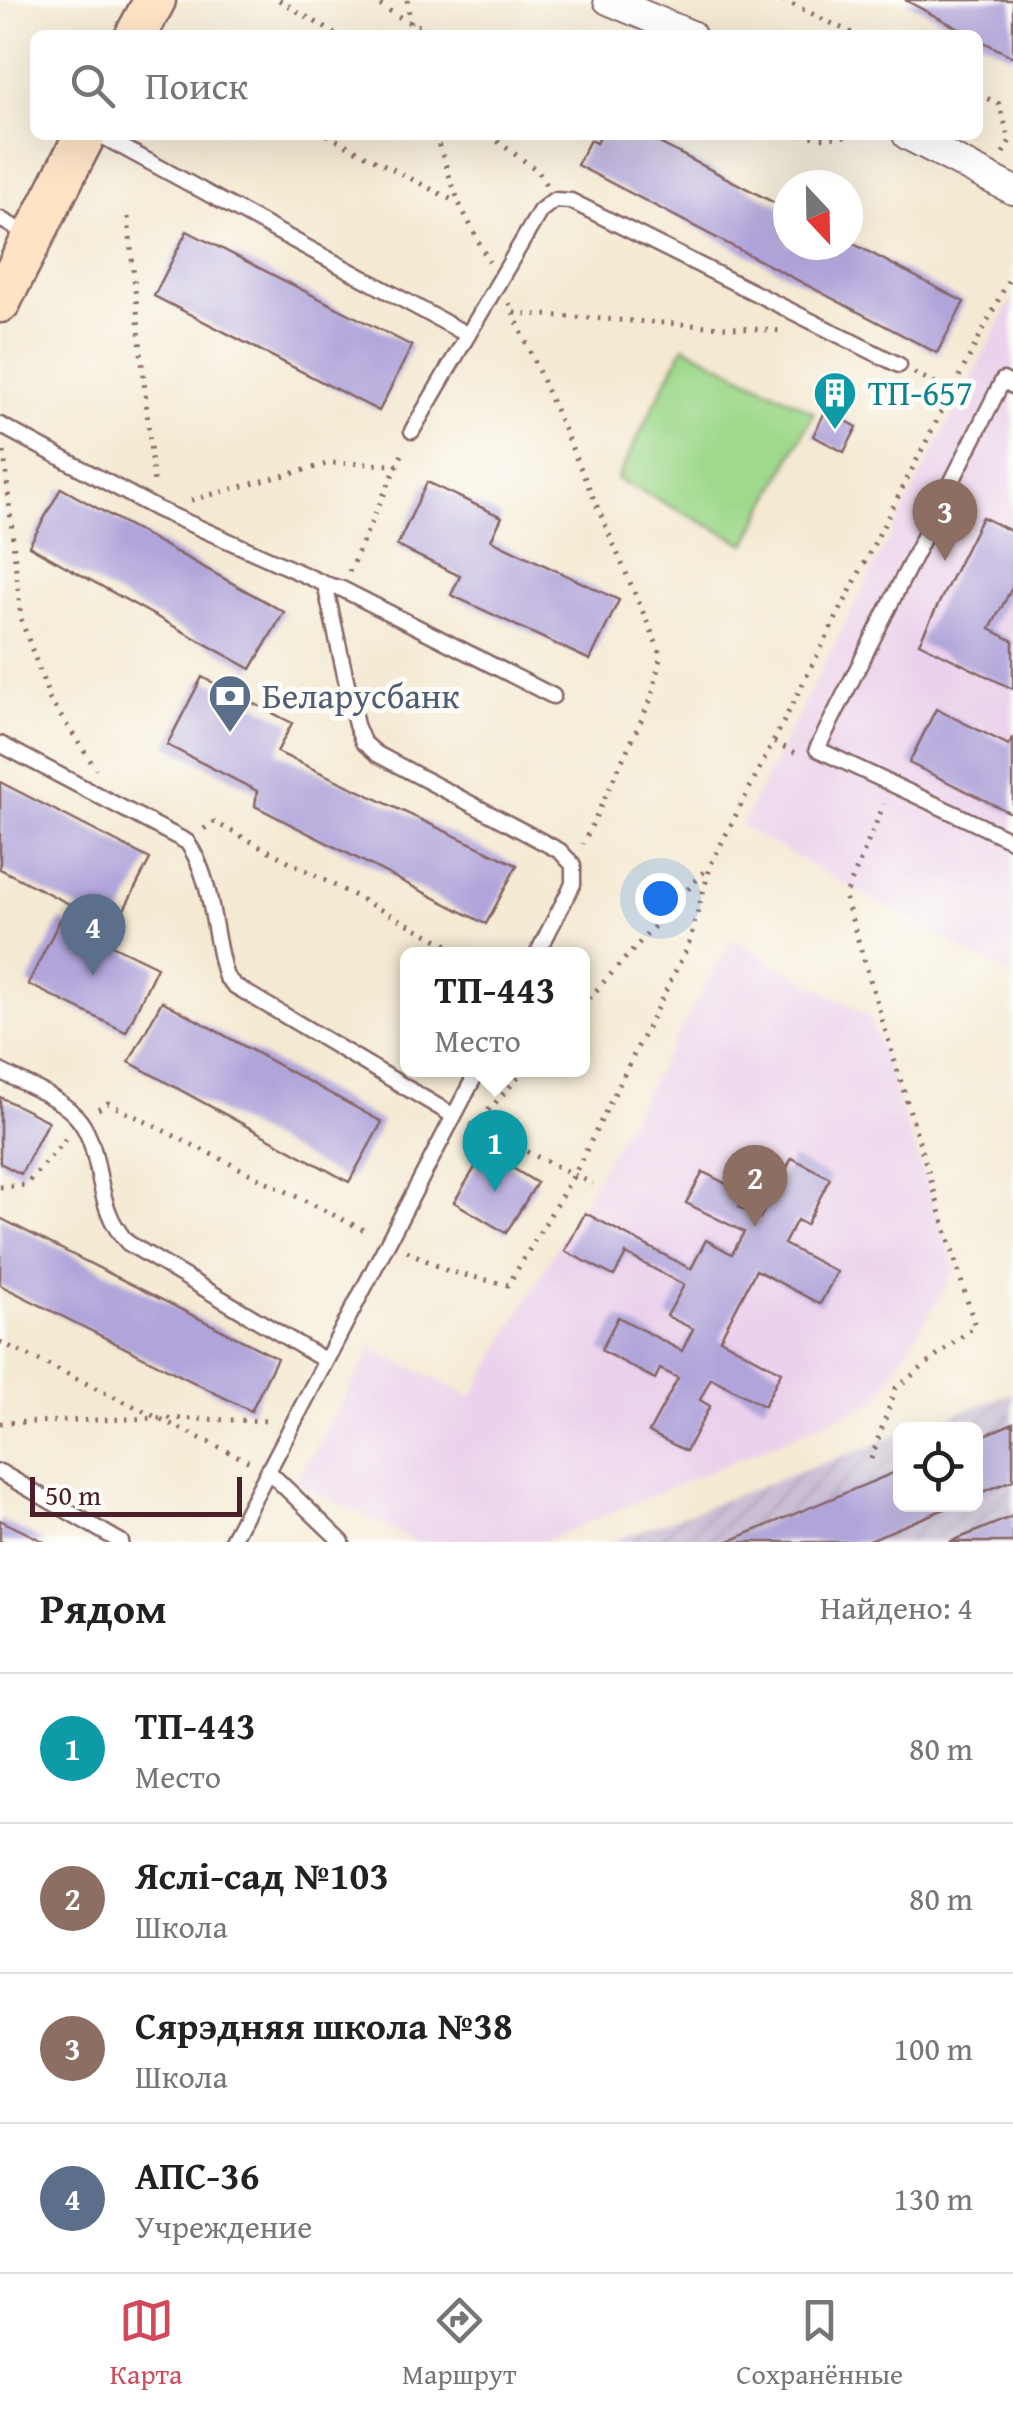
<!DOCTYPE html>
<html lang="ru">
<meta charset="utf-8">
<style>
:root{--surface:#fff;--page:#f2f2f2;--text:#222;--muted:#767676;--line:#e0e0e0;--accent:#d1495b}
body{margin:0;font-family:"Gentium Book Plus",serif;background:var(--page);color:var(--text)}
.controls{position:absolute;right:30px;bottom:30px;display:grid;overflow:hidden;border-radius:15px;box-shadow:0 10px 40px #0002}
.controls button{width:90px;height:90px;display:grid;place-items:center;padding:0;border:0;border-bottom:2px solid var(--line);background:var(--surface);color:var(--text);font:50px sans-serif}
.compass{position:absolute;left:773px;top:170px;width:90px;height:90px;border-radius:50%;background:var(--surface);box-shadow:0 10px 40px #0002;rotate:158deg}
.scale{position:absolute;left:30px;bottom:25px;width:212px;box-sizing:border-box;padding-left:10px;border:5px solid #4a1f2b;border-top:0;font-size:28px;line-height:35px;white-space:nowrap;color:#4a1f2b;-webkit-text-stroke:8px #fdfcf7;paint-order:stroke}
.you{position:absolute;left:660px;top:898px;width:35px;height:35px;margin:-25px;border:8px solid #fff;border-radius:50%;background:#1a73e8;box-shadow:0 0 0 15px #1a73e833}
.badge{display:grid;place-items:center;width:65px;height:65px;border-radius:50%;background:var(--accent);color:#fff;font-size:32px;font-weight:700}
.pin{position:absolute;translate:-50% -82px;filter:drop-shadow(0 2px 5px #0008)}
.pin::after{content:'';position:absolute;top:52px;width:35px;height:30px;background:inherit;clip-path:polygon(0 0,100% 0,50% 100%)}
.popup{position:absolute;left:400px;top:947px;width:190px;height:130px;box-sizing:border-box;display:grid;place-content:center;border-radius:15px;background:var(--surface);filter:drop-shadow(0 2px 8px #0005);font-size:32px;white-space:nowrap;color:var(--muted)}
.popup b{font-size:38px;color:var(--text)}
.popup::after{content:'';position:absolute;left:50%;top:100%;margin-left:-20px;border:20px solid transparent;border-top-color:var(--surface)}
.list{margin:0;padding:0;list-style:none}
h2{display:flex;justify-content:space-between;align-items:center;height:130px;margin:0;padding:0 40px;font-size:42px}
h2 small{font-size:32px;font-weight:400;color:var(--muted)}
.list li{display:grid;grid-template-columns:65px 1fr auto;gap:30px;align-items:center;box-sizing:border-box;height:150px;padding:0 40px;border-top:2px solid var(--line)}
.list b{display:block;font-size:38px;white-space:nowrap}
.list p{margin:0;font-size:32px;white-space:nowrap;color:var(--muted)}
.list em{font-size:32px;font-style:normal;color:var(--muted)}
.icon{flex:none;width:55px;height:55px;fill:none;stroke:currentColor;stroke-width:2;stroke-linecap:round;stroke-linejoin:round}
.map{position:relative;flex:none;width:1013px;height:1542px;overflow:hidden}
.search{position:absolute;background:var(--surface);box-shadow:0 10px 40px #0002;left:30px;right:30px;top:30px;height:110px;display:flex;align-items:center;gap:25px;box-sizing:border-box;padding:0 35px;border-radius:15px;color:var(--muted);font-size:38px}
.sheet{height:730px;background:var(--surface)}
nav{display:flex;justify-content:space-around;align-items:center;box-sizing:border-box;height:140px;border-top:2px solid var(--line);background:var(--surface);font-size:28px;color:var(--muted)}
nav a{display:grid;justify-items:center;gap:5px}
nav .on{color:var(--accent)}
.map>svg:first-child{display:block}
.built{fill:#ebd1eb}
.industrial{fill:url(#industrial-furrows)}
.green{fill:#9ed98c;stroke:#747c5c;stroke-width:2.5}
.building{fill:#b1a4da}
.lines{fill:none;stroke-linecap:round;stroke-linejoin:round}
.service-casing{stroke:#866665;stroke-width:19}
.minor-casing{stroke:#866665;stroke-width:32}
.secondary-casing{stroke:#866665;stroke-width:45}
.path{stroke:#866665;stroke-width:5;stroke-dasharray:2.5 8;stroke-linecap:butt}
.service{stroke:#fff;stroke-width:14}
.minor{stroke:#fff;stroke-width:28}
.secondary{stroke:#fee4c5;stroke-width:40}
.labels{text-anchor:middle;stroke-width:10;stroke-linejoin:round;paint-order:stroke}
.culture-label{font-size:35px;fill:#0d838f;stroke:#fdfcf7;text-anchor:start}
.service-label{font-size:35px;fill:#4e5e75;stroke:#fdfcf7;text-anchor:start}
</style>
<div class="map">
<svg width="1013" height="1542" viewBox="0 0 1013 1542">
<defs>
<pattern id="industrial-furrows" width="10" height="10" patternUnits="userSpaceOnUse" patternTransform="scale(2.5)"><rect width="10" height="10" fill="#cbbfd5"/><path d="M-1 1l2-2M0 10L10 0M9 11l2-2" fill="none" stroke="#b0a4b7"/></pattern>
</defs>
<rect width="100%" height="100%" fill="#fdfcf7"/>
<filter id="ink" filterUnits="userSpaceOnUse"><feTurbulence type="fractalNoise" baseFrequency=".01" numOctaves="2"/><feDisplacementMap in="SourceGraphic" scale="20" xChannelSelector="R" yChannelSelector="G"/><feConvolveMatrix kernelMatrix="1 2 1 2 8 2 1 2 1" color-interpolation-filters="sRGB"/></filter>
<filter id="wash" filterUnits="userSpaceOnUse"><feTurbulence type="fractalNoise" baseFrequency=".0048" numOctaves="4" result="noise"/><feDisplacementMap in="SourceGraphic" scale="40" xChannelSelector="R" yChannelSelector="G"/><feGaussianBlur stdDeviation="2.25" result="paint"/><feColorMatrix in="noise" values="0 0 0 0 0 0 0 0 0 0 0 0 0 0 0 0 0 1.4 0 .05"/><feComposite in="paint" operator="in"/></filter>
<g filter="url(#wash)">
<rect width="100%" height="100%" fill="#f4e9d2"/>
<path class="built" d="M1013 297V977L741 826Z
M732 939 870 1017 956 1270 876 1401 541 1542H417L296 1482 372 1349 472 1397Z"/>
<path class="industrial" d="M1013 1393V1542H611L900 1435V1504H976V1430L914 1429Z"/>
<path class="green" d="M684 346 814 412 746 544 617 479Z"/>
<g id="blocks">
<path class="building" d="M905 0H1013V57L978 39V35H971Z
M601 135H644L788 210V245H848V241L964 302 937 353 577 165 590 140 596 143Z
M187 231 412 346 379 411 154 296Z
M826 410 857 427 844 452 813 436Z
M427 482 502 517 491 540 619 600 590 660 451 595 460 576 397 546Z
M61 488 284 612 251 669 29 546Z
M982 517 1013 532V586L990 629 1013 641V689L919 643Z
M202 677 292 723 277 752 517 865 486 924 255 806 257 791 167 745Z
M936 709 1009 745 1013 737V814L909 763Z
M0 782 150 859 115 927 0 869Z
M60 920 157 967 126 1032 28 984Z
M162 1001 382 1122 349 1182 129 1062Z
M0 1097 48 1121 21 1174 0 1163Z
M485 1151 537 1183 506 1233 454 1202Z
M792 1158 830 1178 806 1225 797 1220 784 1244 837 1272 820 1304 756 1270 720 1339 781 1372 764 1406 711 1378 700 1400 710 1406 686 1451 649 1432 678 1378 660 1369 655 1379 601 1350 618 1317 682 1351 693 1329 667 1316 684 1285 626 1254 614 1276 565 1251 585 1213 691 1269 706 1240 732 1254 744 1232 686 1203 703 1172 746 1194 739 1207 760 1218Z
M0 1218 277 1358 251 1411 0 1285Z
M1013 1423V1480L976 1495V1439Z
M900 1470V1504L954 1505 865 1542H727Z
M1013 1516V1542H950Z
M0 1520 45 1542H0Z"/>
</g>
</g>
<g filter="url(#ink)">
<use href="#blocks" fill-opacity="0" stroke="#866665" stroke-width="2.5"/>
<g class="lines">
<g class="service-casing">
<path id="service" d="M100 135 468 335
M0 219 32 237
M1013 386 1003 380 817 749 1013 841
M0 425 157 509 325 584 356 725 363 742 377 754 560 851 573 865V884L537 954
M412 431 540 211 554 200 571 201 899 365
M325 584 342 589 553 696
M0 744 187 842C214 880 212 934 226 977L235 986 454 1116
M0 1071C24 1084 63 1098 80 1121 105 1156 93 1207 128 1243L326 1361
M268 1471 342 1542
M0 1472 121 1542
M231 1542 478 1070"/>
</g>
<g class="minor-casing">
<path id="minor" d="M608 0 691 35
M907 135 1013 190"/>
</g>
<g class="secondary-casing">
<path id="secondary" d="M136 35 155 0
M0 302 85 135"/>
</g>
<path class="path" d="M279 0 337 35
M371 0 410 23 448 35
M407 0 412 35
M783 0 856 35
M978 94 999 104 1009 137
M327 135 456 202
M435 135 459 203 489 262
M489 135 538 171 546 185
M801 135 825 138 860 135
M1003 153 1013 135
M128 217 154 484
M509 303 661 654 652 697 583 844
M514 313 782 331
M914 373 952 391
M4 452 21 619 50 700 96 769
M191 500 331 463 398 465
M349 572 404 450
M774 742 798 754
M204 829 214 822 465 954
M582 1006 709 866
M98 1109 108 1103 370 1233
M470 1124 593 1184
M474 1126 525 1070
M0 1187 26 1185 68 1136
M407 1251 448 1271 508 1285 574 1175 688 946 711 864 1013 271
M0 1342 252 1463
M0 1423 159 1418 272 1421
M871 1459 896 1388 975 1326 845 897 884 804"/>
<use href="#service" class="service"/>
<use href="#minor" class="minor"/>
<use href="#secondary" class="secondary"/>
</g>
</g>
<defs>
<g id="building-pin" transform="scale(2.25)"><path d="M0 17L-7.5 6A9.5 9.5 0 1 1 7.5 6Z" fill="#0f9aa8" stroke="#fdfcf7"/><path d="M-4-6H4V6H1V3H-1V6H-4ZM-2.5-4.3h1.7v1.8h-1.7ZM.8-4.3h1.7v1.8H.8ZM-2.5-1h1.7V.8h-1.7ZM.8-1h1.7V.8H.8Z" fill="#fff"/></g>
<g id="bank-pin" transform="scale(2.25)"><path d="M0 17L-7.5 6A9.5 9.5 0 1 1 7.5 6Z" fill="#5c6f8a" stroke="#fdfcf7"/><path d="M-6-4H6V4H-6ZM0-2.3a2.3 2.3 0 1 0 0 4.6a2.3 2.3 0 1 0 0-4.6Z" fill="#fff"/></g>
</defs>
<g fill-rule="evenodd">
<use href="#building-pin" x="835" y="393"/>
<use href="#bank-pin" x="230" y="696"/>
</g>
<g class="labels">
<g class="culture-label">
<text x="868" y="405">ТП-657</text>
</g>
<g class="service-label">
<text x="262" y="708">Беларусбанк</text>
</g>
</g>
</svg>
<div class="controls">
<button><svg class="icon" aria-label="locate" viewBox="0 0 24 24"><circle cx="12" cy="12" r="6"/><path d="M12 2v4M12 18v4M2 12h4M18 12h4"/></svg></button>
</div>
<svg class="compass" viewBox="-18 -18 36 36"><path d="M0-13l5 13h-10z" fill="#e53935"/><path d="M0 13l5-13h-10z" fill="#767676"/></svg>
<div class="scale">50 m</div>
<div class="you"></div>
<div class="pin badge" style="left:495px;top:1192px;background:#0f9aa8">1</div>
<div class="popup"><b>ТП-443</b>Место</div>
<div class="pin badge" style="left:755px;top:1227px;background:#8d6e63">2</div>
<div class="pin badge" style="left:945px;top:561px;background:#8d6e63">3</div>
<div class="pin badge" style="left:93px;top:976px;background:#5c6f8a">4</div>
<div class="search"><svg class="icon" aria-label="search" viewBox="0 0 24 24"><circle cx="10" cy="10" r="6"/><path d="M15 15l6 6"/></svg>Поиск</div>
</div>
<section class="sheet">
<h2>Рядом<small>Найдено: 4</small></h2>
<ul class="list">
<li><span class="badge" style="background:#0f9aa8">1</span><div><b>ТП-443</b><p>Место</p></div><em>80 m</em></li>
<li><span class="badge" style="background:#8d6e63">2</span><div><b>Яслі-сад №103</b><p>Школа</p></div><em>80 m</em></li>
<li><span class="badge" style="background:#8d6e63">3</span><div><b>Сярэдняя школа №38</b><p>Школа</p></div><em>100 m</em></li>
<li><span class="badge" style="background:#5c6f8a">4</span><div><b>АПС-36</b><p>Учреждение</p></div><em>130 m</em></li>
</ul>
</section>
<nav>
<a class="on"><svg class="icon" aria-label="map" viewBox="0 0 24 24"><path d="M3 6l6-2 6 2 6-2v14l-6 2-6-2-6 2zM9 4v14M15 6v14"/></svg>Карта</a>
<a><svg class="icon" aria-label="directions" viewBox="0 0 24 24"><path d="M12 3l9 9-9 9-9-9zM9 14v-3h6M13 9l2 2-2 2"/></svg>Маршрут</a>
<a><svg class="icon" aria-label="saved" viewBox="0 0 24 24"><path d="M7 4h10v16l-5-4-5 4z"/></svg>Сохранённые</a>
</nav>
